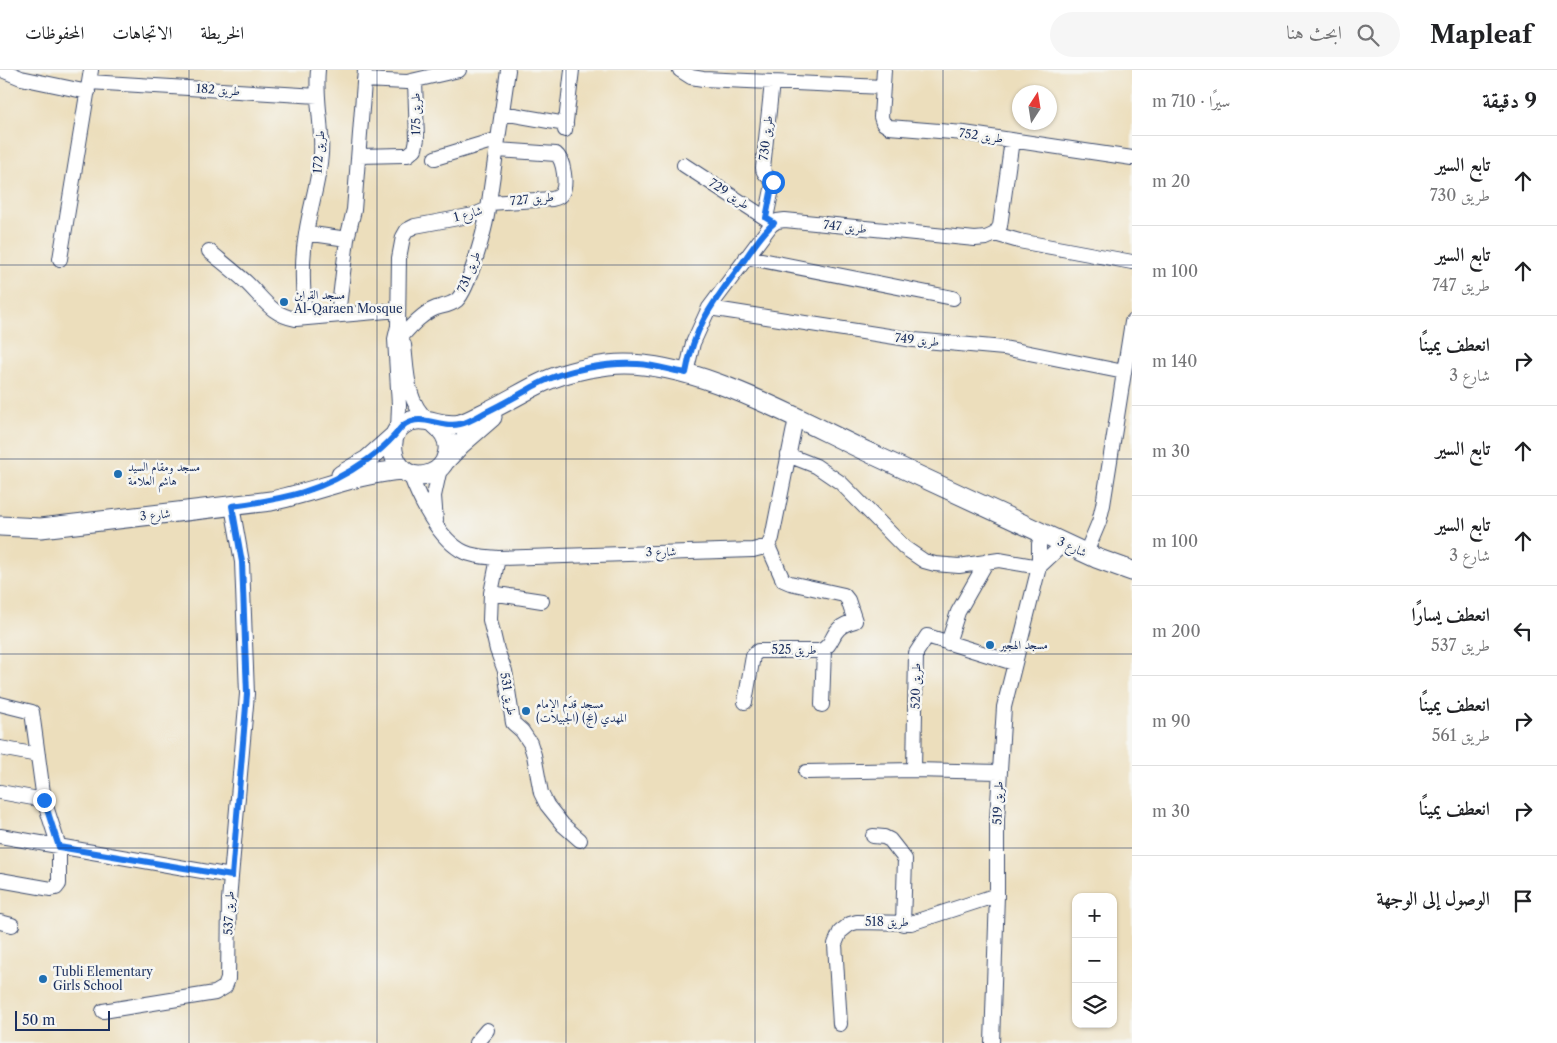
<!DOCTYPE html>
<html lang="ar">
<meta charset="utf-8">
<style>
:root{--surface:#fff;--page:#f6f6f6;--text:#202124;--muted:#757577;--line:#e0e0e0}
body{margin:0;font-family:"Libre Caslon Text",Amiri,serif;background:var(--page);color:var(--text);direction:rtl}
.controls{position:absolute;right:15px;bottom:15px;display:grid;overflow:hidden;border-radius:10px;box-shadow:0 1px 4px #0004}
.controls button{width:45px;height:45px;display:grid;place-items:center;padding:0;border:0;border-bottom:1px solid var(--line);background:var(--surface);color:var(--text);font:25px sans-serif}
.compass{position:absolute;left:1012px;top:15px;width:45px;height:45px;border-radius:50%;background:var(--surface);box-shadow:0 1px 4px #0004;rotate:12deg}
.scale{position:absolute;left:15px;bottom:12px;width:95px;box-sizing:border-box;padding-left:5px;border:2px solid #1b2f5e;border-top:0;font-size:14px;line-height:18px;white-space:nowrap;color:#1b2f5e;-webkit-text-stroke:4px #f6f6f2;paint-order:stroke}
.stop{position:absolute;width:15px;height:15px;margin:-11px;border:4px solid #1a73e8;border-radius:50%;background:#fff}
.stop.end{background:#1a73e8;border-color:#fff;box-shadow:0 1px 5px #0008}
.list{margin:0;padding:0;list-style:none}
h2{display:flex;justify-content:space-between;align-items:center;height:65px;margin:0;padding:0 20px;font-size:21px}
h2 small{font-size:16px;font-weight:400;color:var(--muted)}
.list li{display:grid;grid-template-columns:32px 1fr auto;gap:15px;align-items:center;box-sizing:border-box;height:90px;padding:0 20px;border-top:1px solid var(--line)}
.list b{display:block;font-size:19px;white-space:nowrap}
.list p{margin:0;font-size:16px;white-space:nowrap;color:var(--muted)}
.list em{font-size:16px;font-style:normal;color:var(--muted)}
.icon{flex:none;width:28px;height:28px;fill:none;stroke:currentColor;stroke-width:2;stroke-linecap:round;stroke-linejoin:round}
.map{position:relative;flex:none;width:1132px;height:973px;overflow:hidden;direction:ltr}
header{display:flex;align-items:center;gap:30px;box-sizing:border-box;height:70px;padding:0 25px;background:var(--surface);border-bottom:1px solid var(--line)}
header strong{font-size:24px}
nav{display:flex;gap:28px;margin-inline-start:auto;font-size:18px}
.search{width:350px;height:45px;background:var(--page);display:flex;align-items:center;gap:12px;box-sizing:border-box;padding:0 18px;border-radius:28px;color:var(--muted);font-size:19px}
main{display:flex}
aside{flex:1;background:var(--surface)}
.map>svg:first-child{display:block}
.lines{fill:none;stroke-linecap:round;stroke-linejoin:round}
.street-casing{stroke:#3a496c;stroke-width:16}
.secondary-casing{stroke:#3a496c;stroke-width:21}
.street{stroke:#fff;stroke-width:14}
.secondary{stroke:#fff;stroke-width:19}
.route{stroke:#1a73e8;stroke-width:6}
.grid{fill:none;stroke:#1b2f5e;stroke-width:1;stroke-opacity:0.55}
.poi-dot{fill:#1f6fb2;stroke:#f6f6f2;stroke-width:2}
.labels{text-anchor:middle;stroke-width:5;stroke-linejoin:round;paint-order:stroke}
.street-label{font-size:12px;fill:#1b2f5e;stroke:#f6f6f2}
.poi-label{font-size:12px;fill:#1b2f5e;stroke:#f6f6f2;text-anchor:start}
</style>
<header>
<strong>Mapleaf</strong>
<div class="search"><svg class="icon" aria-label="search" viewBox="0 0 24 24"><circle cx="10" cy="10" r="6"/><path d="M15 15l6 6"/></svg>ابحث هنا</div>
<nav><a>الخريطة</a><a>الاتجاهات</a><a>المحفوظات</a></nav>
</header>
<main>
<aside>
<h2>9 دقيقة<small>سيرًا · 710 m</small></h2>
<ul class="list">
<li><svg class="icon" aria-label="ahead" viewBox="0 0 24 24"><path d="M12 20V5M6 11l6-6 6 6"/></svg><div><b>تابع السير</b><p>طريق 730</p></div><em>20 m</em></li>
<li><svg class="icon" aria-label="ahead" viewBox="0 0 24 24"><path d="M12 20V5M6 11l6-6 6 6"/></svg><div><b>تابع السير</b><p>طريق 747</p></div><em>100 m</em></li>
<li><svg class="icon" aria-label="right" viewBox="0 0 24 24"><path d="M7 20v-9h11M14 6l5 5-5 5"/></svg><div><b>انعطف يمينًا</b><p>شارع 3</p></div><em>140 m</em></li>
<li><svg class="icon" aria-label="ahead" viewBox="0 0 24 24"><path d="M12 20V5M6 11l6-6 6 6"/></svg><div><b>تابع السير</b></div><em>30 m</em></li>
<li><svg class="icon" aria-label="ahead" viewBox="0 0 24 24"><path d="M12 20V5M6 11l6-6 6 6"/></svg><div><b>تابع السير</b><p>شارع 3</p></div><em>100 m</em></li>
<li><svg class="icon" aria-label="left" viewBox="0 0 24 24"><path d="M17 20v-9H6M10 6l-5 5 5 5"/></svg><div><b>انعطف يسارًا</b><p>طريق 537</p></div><em>200 m</em></li>
<li><svg class="icon" aria-label="right" viewBox="0 0 24 24"><path d="M7 20v-9h11M14 6l5 5-5 5"/></svg><div><b>انعطف يمينًا</b><p>طريق 561</p></div><em>90 m</em></li>
<li><svg class="icon" aria-label="right" viewBox="0 0 24 24"><path d="M7 20v-9h11M14 6l5 5-5 5"/></svg><div><b>انعطف يمينًا</b></div><em>30 m</em></li>
<li><svg class="icon" aria-label="arrive" viewBox="0 0 24 24"><path d="M6 21V4h12l-3 4 3 4H6"/></svg><div><b>الوصول إلى الوجهة</b></div></li>
</ul>
</aside>
<div class="map">
<svg width="1132" height="973" viewBox="0 0 1132 973">
<rect width="100%" height="100%" fill="#f6f6f2"/>
<filter id="ink" filterUnits="userSpaceOnUse"><feTurbulence type="fractalNoise" baseFrequency=".02" numOctaves="2"/><feDisplacementMap in="SourceGraphic" scale="10" xChannelSelector="R" yChannelSelector="G"/><feConvolveMatrix kernelMatrix="1 2 1 2 8 2 1 2 1" color-interpolation-filters="sRGB"/></filter>
<filter id="wash" filterUnits="userSpaceOnUse"><feTurbulence type="fractalNoise" baseFrequency=".0096" numOctaves="4" result="noise"/><feDisplacementMap in="SourceGraphic" scale="20" xChannelSelector="R" yChannelSelector="G"/><feGaussianBlur stdDeviation="1.12" result="paint"/><feColorMatrix in="noise" values="0 0 0 0 0 0 0 0 0 0 0 0 0 0 0 0 0 1.4 0 .05"/><feComposite in="paint" operator="in"/></filter>
<g filter="url(#wash)">
<rect width="100%" height="100%" fill="#ecdebc"/>
</g>
<g filter="url(#ink)">
<g class="lines">
<g class="street-casing">
<path id="street" d="M2 0 21 8 88 22
M680 0 691 7 703 9 883 17
M884 0 881 47 883 53 889 57 964 63 1132 88
M364 10 407 12 459 0
M89 12 318 26
M502 43 566 54
M565 60 572 0
M359 86 403 85H408L415 79 417 69 415 11
M435 88 498 69
M684 95 773 153
M490 133 552 129C556 128 560 127 562 123 567 115 564 90 556 84L497 80
M766 148 773 114C771 106 763 106 763 98L772 12
M306 163 347 169
M995 164 1019 171 1132 192
M209 181C221 191 234 201 246 212 263 228 271 245 296 249L398 240
M746 187 953 228
M60 189 91 0
M709 238 914 270 1004 278 1124 302
M338 245 347 169 354 140 365 0
M305 248C303 220 301 192 306 164 310 137 319 111 321 84 323 56 315 28 318 0
M403 265C412 255 423 243 436 238 443 236 451 235 457 230 469 219 486 156 488 139
M404 275C407 301 406 332 428 350
M686 303 693 273 709 238 771 155 777 151 785 150 975 169 986 168 995 164 1000 156 1012 70
M398 360 399 335 395 269 398 256 399 188 403 167 407 160 415 156 474 145 488 139 508 0
M788 385 816 396 841 413 905 478 924 491 935 494 959 496 999 490 1039 497
M410 404C419 429 439 470 464 482 475 487 486 487 498 488L753 480 768 476 772 468 796 348
M436 451 434 426 440 398
M1086 483 1099 452 1103 435 1132 252
M498 488 491 523 490 550 497 580 505 601 513 653 522 661 530 673 534 685 541 723 547 735 563 755 580 770
M1039 497 1056 481 1063 472
M491 523 542 531
M948 573 958 542 987 491
M745 632 753 586 758 581H820C838 573 827 558 855 551L848 530 844 525 790 513 783 510 768 476
M0 634 32 642 44 730 59 777V814L56 818 51 819 0 810
M822 635 824 579
M0 678 38 685
M914 700 916 583 927 566 1014 593
M806 702 914 700 999 702
M0 722 44 730
M0 766 231 806
M873 766 884 767 890 770 905 789 903 854
M0 852 12 855
M103 941 215 923 225 917 228 909 229 830 247 624 242 492 232 436
M840 954 835 874 840 862 850 854 857 852 911 853 997 825
M476 973 487 960
M992 973 997 825V749L1004 637 1039 497V474L1042 463"/>
</g>
<g class="secondary-casing">
<path id="secondary" d="M435 354C445 362 451 372 447 385 445 394 438 401 430 404 392 418 376 355 416 350 432 348 442 358 460 354 468 352 476 347 484 343 503 334 521 323 539 314 561 303 585 298 608 295 689 285 800 351 872 384 947 419 1022 453 1096 488L1132 501
M445 391 461 374 492 347
M341 405 367 390 395 365
M0 456 41 458 271 431C315 422 358 403 403 400"/>
</g>
<use href="#street" class="street"/>
<use href="#secondary" class="secondary"/>
</g>
</g>
<g class="lines" filter="url(#ink)">
<path class="route" d="M44 730 59 777 232 806 247 624 242 492 232 436C284 429 322 422 367 390 377 383 387 374 395 365 398 361 401 357 405 354 423 343 440 359 460 354 469 352 477 347 484 343 503 334 520 324 538 314 564 300 608 292 638 294 654 295 670 300 686 303 694 255 715 230 743 192 752 179 762 163 774 153L766 148 773 112"/>
</g>
<path class="grid" d="M189 0V973M377 0V973M566 0V973M755 0V973M943 0V973M0 195H1132M0 389H1132M0 584H1132M0 778H1132"/>
<g class="poi-dot">
<circle cx="284" cy="232" r="5"/>
<circle cx="118" cy="404" r="5"/>
<circle cx="990" cy="575" r="5"/>
<circle cx="526" cy="641" r="5"/>
<circle cx="43" cy="909" r="5"/>
</g>
<g class="labels">
<g class="street-label">
<text transform="translate(218 20) rotate(4)" y="4">طريق 182</text>
<text transform="translate(416 44) rotate(-91)" y="4">طريق 175</text>
<text transform="translate(981 66) rotate(8)" y="4">طريق 752</text>
<text transform="translate(766 68) rotate(-84)" y="4">طريق 730</text>
<text transform="translate(319 82) rotate(-86)" y="4">طريق 172</text>
<text transform="translate(729 124) rotate(33)" y="4">طريق 729</text>
<text transform="translate(532 129) rotate(-6)" y="4">طريق 727</text>
<text transform="translate(468 144) rotate(-15)" y="4">شارع 1</text>
<text transform="translate(845 157) rotate(6)" y="4">طريق 747</text>
<text transform="translate(469 202) rotate(-69)" y="4">طريق 731</text>
<text transform="translate(917 270) rotate(6)" y="4">طريق 749</text>
<text transform="translate(155 445) rotate(-6)" y="4">شارع 3</text>
<text transform="translate(1072 477) rotate(25)" y="4">شارع 3</text>
<text transform="translate(661 482) rotate(-1)" y="4">شارع 3</text>
<text x="794" y="584">طريق 525</text>
<text transform="translate(916 616) rotate(-89)" y="4">طريق 520</text>
<text transform="translate(508 624) rotate(80)" y="4">طريق 531</text>
<text transform="translate(998 733) rotate(-88)" y="4">طريق 519</text>
<text transform="translate(229 843) rotate(-88)" y="4">طريق 537</text>
<text x="887" y="856">طريق 518</text>
</g>
<g class="poi-label">
<text x="294" y="229">مسجد القراين<tspan x="294" dy="14">Al-Qaraen Mosque</tspan></text>
<text x="128" y="401">مسجد ومقام السيد<tspan x="128" dy="14">هاشم العلامة</tspan></text>
<text x="1000" y="579">مسجد الهجير</text>
<text x="536" y="638">مسجد قدَم الإمام<tspan x="536" dy="14">المهدي (عج) (الجبيلات)</tspan></text>
<text x="53" y="906">Tubli Elementary<tspan x="53" dy="14">Girls School</tspan></text>
</g>
</g>
</svg>
<div class="controls">
<button>+</button>
<button>−</button>
<button><svg class="icon" aria-label="layers" viewBox="0 0 24 24"><path d="M12 4l9 5-9 5-9-5zM3 14l9 5 9-5"/></svg></button>
</div>
<svg class="compass" viewBox="-18 -18 36 36"><path d="M0-13l5 13h-10z" fill="#e53935"/><path d="M0 13l5-13h-10z" fill="#757577"/></svg>
<div class="scale">50 m</div>
<div class="stop" style="left:773px;top:112px"></div>
<div class="stop end" style="left:44px;top:730px"></div>
</div>
</main>
